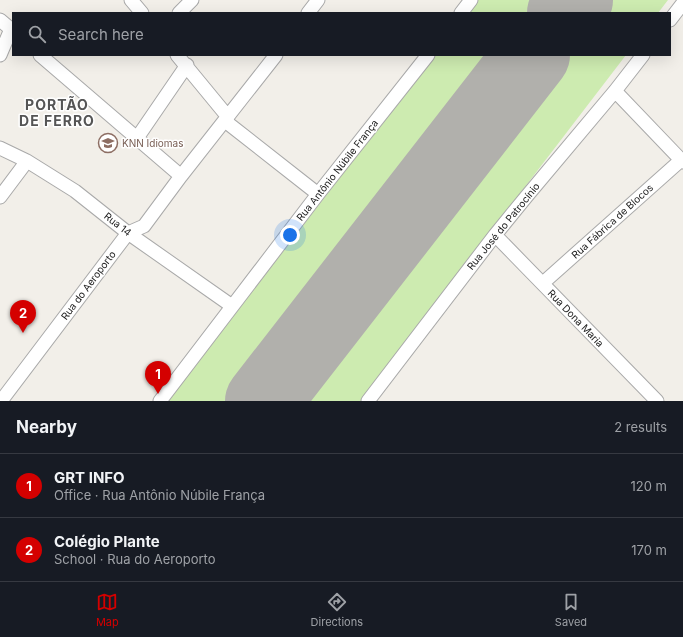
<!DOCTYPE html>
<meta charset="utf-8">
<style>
:root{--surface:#171b24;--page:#20242c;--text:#f1f3f6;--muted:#9ea1a6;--line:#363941;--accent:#d40000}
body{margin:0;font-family:Inter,sans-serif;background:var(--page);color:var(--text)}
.you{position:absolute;left:290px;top:235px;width:14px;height:14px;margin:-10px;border:3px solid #fff;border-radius:50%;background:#1a73e8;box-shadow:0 0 0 6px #1a73e833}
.badge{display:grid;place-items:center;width:26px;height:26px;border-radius:50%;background:var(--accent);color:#fff;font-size:13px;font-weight:700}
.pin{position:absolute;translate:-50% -33px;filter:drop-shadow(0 1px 2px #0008)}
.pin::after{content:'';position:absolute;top:21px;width:14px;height:12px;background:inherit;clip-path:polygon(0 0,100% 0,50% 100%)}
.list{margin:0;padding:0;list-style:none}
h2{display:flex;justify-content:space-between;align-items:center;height:52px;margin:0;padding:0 16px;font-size:17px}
h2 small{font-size:13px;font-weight:400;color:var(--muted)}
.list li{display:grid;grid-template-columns:26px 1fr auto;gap:12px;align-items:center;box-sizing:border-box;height:64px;padding:0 16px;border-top:1px solid var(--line)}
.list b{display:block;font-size:15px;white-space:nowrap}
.list p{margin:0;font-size:13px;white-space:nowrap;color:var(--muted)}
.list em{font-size:13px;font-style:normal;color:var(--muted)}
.icon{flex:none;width:22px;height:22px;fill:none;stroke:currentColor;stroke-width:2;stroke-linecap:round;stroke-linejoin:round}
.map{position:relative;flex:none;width:683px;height:401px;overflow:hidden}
.search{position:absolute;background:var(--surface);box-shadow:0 4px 16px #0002;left:12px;right:12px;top:12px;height:44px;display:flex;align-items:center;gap:10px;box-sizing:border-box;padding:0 14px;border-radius:0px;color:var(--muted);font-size:15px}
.sheet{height:180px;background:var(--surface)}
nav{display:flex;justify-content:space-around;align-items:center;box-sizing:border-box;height:56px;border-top:1px solid var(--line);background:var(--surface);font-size:11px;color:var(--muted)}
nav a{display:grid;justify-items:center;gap:2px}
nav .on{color:var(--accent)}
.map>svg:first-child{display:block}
.grass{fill:#cdebb0}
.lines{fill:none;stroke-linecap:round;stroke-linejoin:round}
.runway{stroke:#b1b0ac;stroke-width:76}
.minor-casing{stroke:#a9a9a9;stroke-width:15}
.minor{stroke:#fff;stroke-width:13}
.labels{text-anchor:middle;stroke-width:3;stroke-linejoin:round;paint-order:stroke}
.education-label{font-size:10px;fill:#785e54;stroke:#fff;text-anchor:start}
.street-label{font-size:10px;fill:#222;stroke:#fff}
.district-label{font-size:14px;font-weight:bold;letter-spacing:1px;fill:#555;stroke:#fff}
</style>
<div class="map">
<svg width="683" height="401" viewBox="0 0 683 401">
<rect width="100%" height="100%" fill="#f2efe9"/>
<path class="grass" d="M477 0H552L542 13H467Z
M600 0H668L658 13H590Z
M434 55H509L239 401H168Z
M557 55H626L361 401H287Z"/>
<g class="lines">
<path class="runway" d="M565 13 575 0
M263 401 532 55"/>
<g class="minor-casing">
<path id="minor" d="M131 0 142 13
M179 13 192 0
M308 13 318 0
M461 13 471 0
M0 20 13 31
M670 20 683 3
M0 55 11 29
M40 55 181 176
M177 55 228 117
M615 91 683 162
M225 121 318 194
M137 138 187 65
M0 148 27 161 75 191 128 233 232 306
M0 197 27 161
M495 235 657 401
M543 283 681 160
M1 401 128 233 144 226 181 176 276 55
M160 401 318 194 428 55
M368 401 495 235 526 197 615 91 643 55"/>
</g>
<use href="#minor" class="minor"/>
</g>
<defs>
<g id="school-ring" transform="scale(1)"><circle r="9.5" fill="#fff" stroke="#8d6e63" stroke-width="1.5"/><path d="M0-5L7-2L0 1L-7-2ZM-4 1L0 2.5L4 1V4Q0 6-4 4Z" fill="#8d6e63"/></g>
</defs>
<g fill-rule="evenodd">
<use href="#school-ring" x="108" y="143"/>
</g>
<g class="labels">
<g class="education-label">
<text x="122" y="147">KNN Idiomas</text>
</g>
<g class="street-label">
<text transform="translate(337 170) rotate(-52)" y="4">Rua Antônio Núbile França</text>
<text transform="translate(612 221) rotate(-42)" y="4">Rua Fábrica de Blocos</text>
<text transform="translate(118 224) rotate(38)" y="4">Rua 14</text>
<text transform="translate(503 226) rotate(-51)" y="4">Rua José do Patrocínio</text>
<text transform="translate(88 285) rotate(-53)" y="4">Rua do Aeroporto</text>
<text transform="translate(576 318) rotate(46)" y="4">Rua Dona Maria</text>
</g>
<g class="district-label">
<text x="57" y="110">PORTÃO<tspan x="57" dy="16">DE FERRO</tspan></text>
</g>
</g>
</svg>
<div class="you"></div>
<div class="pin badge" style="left:158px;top:394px">1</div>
<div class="pin badge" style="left:23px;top:333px">2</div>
<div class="search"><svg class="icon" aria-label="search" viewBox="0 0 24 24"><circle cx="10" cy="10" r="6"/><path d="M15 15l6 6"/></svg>Search here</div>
</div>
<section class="sheet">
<h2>Nearby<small>2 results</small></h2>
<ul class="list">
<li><span class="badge">1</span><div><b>GRT INFO</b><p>Office · Rua Antônio Núbile França</p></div><em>120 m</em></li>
<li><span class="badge">2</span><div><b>Colégio Plante</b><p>School · Rua do Aeroporto</p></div><em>170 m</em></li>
</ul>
</section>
<nav>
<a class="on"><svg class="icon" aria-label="map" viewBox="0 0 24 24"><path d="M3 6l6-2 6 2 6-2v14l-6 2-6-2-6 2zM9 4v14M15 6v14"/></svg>Map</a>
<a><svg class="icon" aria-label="directions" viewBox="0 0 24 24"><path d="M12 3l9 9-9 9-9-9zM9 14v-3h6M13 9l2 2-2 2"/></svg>Directions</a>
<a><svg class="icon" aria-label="saved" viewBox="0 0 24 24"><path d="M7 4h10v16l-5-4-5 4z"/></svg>Saved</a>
</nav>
